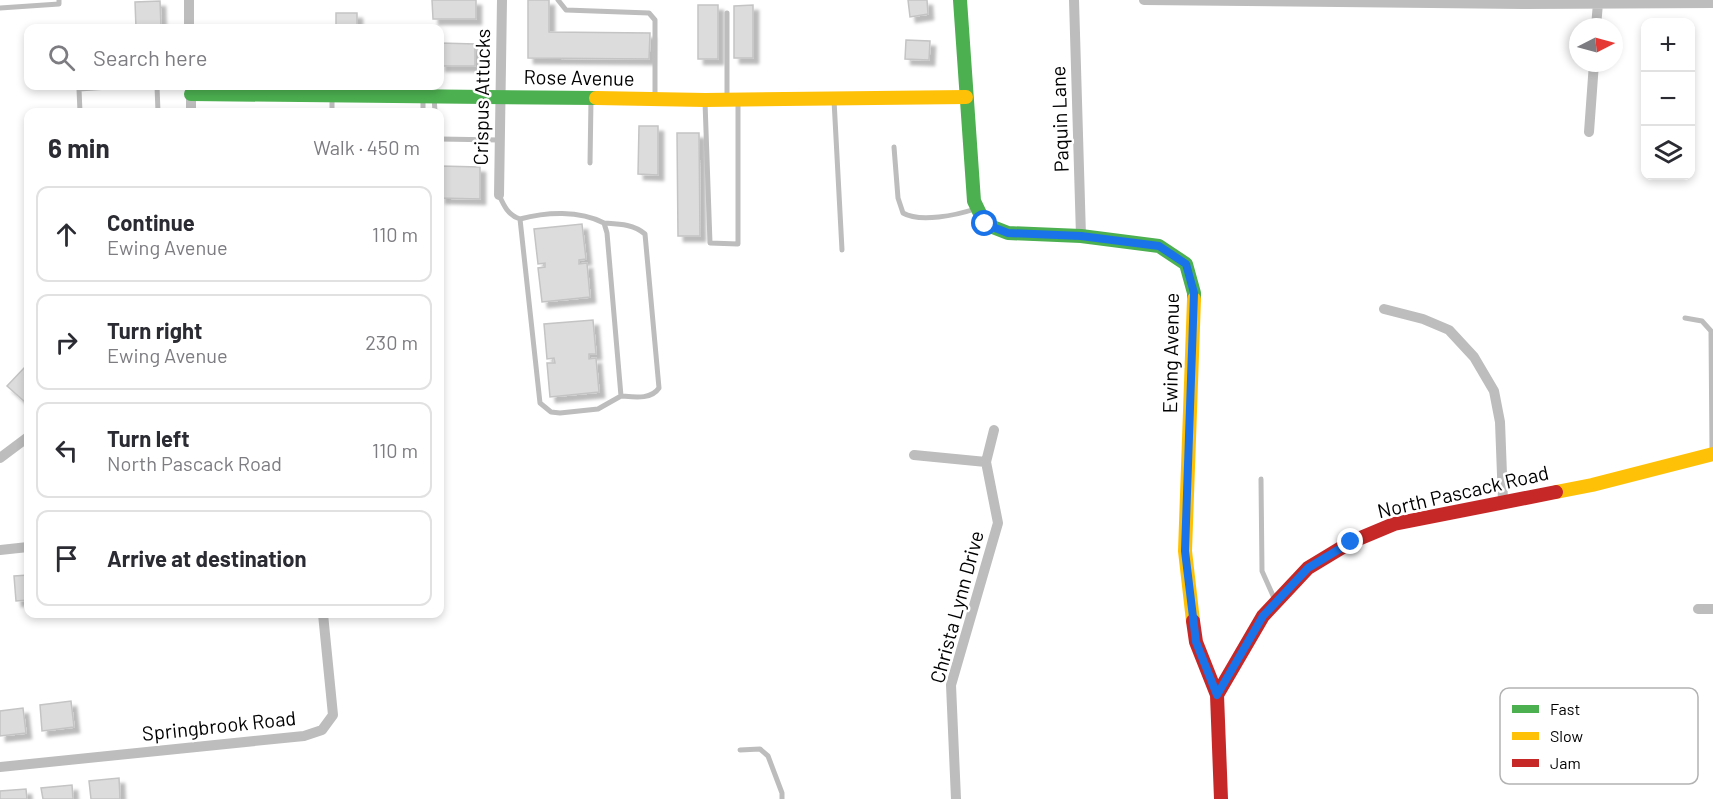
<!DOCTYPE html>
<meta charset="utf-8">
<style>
:root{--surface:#fff;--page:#f7f7f7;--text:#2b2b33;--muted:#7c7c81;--line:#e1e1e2}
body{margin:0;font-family:Barlow,sans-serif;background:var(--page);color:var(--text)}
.controls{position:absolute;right:18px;top:18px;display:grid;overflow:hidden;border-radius:12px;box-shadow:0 3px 9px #0003}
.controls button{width:54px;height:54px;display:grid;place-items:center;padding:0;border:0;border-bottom:2px solid var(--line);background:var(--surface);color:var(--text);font:30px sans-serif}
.compass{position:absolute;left:1569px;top:18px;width:54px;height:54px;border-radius:50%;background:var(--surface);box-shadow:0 3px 9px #0003;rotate:84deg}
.stop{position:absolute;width:18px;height:18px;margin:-14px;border:4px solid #1a73e8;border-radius:50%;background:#fff}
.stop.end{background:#1a73e8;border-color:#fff;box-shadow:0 2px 6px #0008}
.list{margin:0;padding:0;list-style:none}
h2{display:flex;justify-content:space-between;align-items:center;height:78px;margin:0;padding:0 24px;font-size:26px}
h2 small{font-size:20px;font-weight:400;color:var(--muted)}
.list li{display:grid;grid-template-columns:39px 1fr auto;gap:18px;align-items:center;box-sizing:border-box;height:96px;margin:0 12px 12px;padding:0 12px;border:2px solid var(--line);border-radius:12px}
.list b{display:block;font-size:22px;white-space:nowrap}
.list p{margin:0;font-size:20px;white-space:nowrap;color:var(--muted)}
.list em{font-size:20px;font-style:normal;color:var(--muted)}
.icon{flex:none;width:33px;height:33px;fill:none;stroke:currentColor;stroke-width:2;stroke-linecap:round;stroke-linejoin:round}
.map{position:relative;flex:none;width:1713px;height:799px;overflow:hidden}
.search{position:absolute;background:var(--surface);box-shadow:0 3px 9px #0003;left:24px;top:24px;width:420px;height:66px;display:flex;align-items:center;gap:15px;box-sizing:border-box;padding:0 21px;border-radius:12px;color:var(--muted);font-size:22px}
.panel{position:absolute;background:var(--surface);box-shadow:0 3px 9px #0003;left:24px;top:108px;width:420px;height:510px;border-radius:12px}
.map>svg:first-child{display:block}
.building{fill:#dcdcdc;stroke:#c4c4c4;stroke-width:1.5;filter:url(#shadow)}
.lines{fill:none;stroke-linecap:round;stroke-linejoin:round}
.lane{stroke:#bdbdbd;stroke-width:5}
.street{stroke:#bdbdbd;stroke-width:10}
.fast{stroke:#4caf50;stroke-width:14}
.slow{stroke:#ffc107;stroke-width:14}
.jam{stroke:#c62828;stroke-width:14}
.route{stroke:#1a73e8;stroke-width:8}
.labels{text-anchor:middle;stroke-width:5;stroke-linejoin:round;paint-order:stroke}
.street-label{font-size:20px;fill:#000;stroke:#fff}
.key{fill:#fff;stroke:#b2b2b2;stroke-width:1.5}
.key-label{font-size:16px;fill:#000}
</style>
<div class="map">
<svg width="1713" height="799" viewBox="0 0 1713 799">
<defs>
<filter id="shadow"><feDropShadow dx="5.5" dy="5.5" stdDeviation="1.5" flood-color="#0004"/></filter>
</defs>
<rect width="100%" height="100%" fill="#fff"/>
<path class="building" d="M432 0H476V19H433Z
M528 0H549V32L650 33 649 59 528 58Z
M908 0H927L928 14 910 17Z
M160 1 161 28H136L135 2Z
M698 5H718V59H698Z
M753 5V58H734V6Z
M336 13H357V28H336Z
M906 40 930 41 929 60 905 59Z
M440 43 475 44V66H440Z
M639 126H658V175L638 174Z
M677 133H699L700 236H678Z
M440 166 480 167V199L440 198Z
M582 224 586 259 579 260V264L587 263 590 297 542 302 538 268 545 267V263L538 264 534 229Z
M593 320 596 354H589V359L596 358 599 392 550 397 547 363H555L554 358 547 359 544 324Z
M24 368 28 372V399L25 402 7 386Z
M28 575V600L16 601 14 576Z
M71 701 74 727 42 731 40 705Z
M23 708 26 733 0 736V711Z
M119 778 120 799H91L89 781Z
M72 785 73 799H43L41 788Z
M26 789 27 799H0V791Z"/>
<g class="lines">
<path class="lane" d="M558 0 566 10 649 13 655 20V96
M0 8 59 4V0
M727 13V98
M157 86 158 112
M434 96 435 112
M834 100 842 250
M705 102 710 243 738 244V101
M80 112 79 89 124 86
M332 112V95
M423 112V96
M440 139 499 140
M894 147 898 198 903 213C920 223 957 215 975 209
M590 163 591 100
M499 195C504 206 508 215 520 219L540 403 551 412 560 413 598 409 621 396 607 233 604 223C579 210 546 212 520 219
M604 223C619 224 633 224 645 234L659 388C651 400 634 397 621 396
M1685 318 1702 321 1711 331 1712 451
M1261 479 1262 571 1275 600
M740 750 760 749 768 756 782 793V799"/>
<path class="street" d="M189 0V28
M1074 0 1081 236
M1144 0 1523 4 1713 3
M1596 27 1598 3
M191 112V86
M1589 132 1594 63
M499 195 502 0
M1384 309 1423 319 1449 330 1474 357 1494 391 1500 422 1503 501
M914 455 986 462
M0 458 28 437
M0 550 28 547
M1698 609H1713
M0 767 304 736 322 730 333 715 323 614
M956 799 951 685 998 523 986 462 994 430"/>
<path class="fast" d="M960 0 974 201 985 224 1008 233 1081 236 1159 246 1186 264 1194 293V299
M191 94 596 98"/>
<path class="slow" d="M596 98 705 100 966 97
M1556 492 1592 485 1713 454
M1193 621 1185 551 1194 299"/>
<path class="jam" d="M1193 621 1196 642 1217 695
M1221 799 1217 695 1263 616 1308 568 1351 542 1394 524 1556 492"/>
</g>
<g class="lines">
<path class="route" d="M985 224 1008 233 1081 236 1159 246 1186 264 1194 293 1185 551 1196 642 1217 695 1263 616 1308 568 1351 542"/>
</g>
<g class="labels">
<g class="street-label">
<text transform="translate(579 78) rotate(1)" y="7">Rose Avenue</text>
<text transform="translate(482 97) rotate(-89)" y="7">Crispus Attucks</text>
<text transform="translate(1060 119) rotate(-92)" y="7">Paquin Lane</text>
<text transform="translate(1171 353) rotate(-89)" y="7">Ewing Avenue</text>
<text transform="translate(1463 492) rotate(-13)" y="7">North Pascack Road</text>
<text transform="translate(957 607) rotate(-75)" y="7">Christa Lynn Drive</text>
<text transform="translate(219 726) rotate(-6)" y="7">Springbrook Road</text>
</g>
</g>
<rect x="1500" y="688" width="198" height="96" rx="9" class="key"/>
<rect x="1512" y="705" width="27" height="8" fill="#4caf50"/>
<rect x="1512" y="732" width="27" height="8" fill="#ffc107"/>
<rect x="1512" y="759" width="27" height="8" fill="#c62828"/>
<g class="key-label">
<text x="1550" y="715">Fast</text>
<text x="1550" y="742">Slow</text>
<text x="1550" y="769">Jam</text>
</g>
</svg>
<div class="controls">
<button>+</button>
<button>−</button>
<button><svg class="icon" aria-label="layers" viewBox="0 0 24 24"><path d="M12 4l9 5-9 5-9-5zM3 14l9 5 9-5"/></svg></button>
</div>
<svg class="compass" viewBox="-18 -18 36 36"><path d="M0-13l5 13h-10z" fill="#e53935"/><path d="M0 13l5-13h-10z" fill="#7c7c81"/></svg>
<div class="stop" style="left:985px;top:224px"></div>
<div class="stop end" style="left:1351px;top:542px"></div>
<div class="search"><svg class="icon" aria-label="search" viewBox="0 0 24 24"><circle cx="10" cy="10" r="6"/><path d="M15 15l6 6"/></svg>Search here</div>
<section class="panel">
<h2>6 min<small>Walk · 450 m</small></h2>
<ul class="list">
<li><svg class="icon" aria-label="ahead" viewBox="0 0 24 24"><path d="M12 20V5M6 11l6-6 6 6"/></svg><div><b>Continue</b><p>Ewing Avenue</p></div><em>110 m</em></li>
<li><svg class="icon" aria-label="right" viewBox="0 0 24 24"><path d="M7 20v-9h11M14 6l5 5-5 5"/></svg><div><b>Turn right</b><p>Ewing Avenue</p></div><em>230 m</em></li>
<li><svg class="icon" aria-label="left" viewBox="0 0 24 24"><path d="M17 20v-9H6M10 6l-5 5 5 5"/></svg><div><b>Turn left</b><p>North Pascack Road</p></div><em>110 m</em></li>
<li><svg class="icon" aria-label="arrive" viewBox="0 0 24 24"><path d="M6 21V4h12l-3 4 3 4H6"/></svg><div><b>Arrive at destination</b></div></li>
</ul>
</section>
</div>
